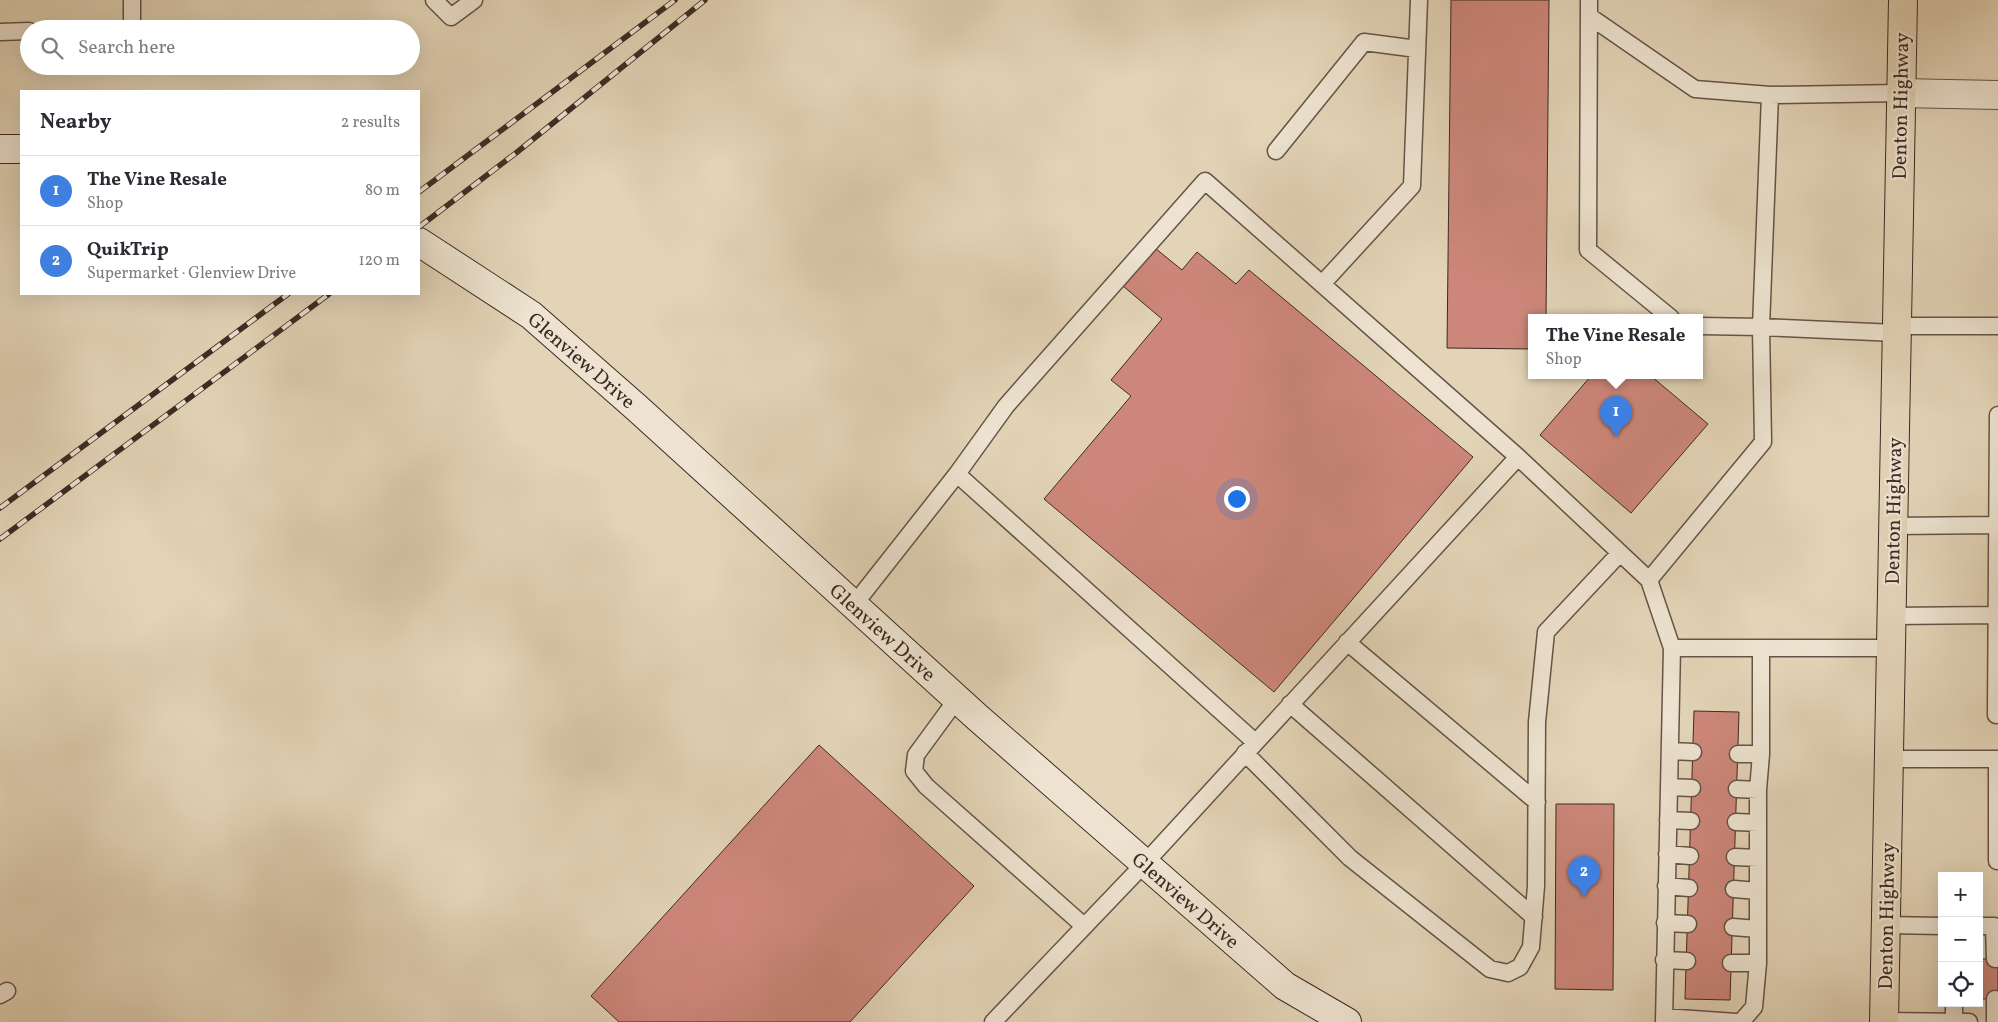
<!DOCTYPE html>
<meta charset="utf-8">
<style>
:root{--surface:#fff;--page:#f2f2f3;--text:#2b2b33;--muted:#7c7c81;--line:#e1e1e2;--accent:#b45309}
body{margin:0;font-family:Vollkorn,serif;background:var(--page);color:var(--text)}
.controls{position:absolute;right:15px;bottom:15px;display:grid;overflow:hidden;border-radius:0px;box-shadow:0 5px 20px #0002}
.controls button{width:45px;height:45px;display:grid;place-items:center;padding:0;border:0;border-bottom:1px solid var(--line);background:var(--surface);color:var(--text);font:25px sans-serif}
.you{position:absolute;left:1236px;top:498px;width:18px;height:18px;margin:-12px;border:4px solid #fff;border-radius:50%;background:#1a73e8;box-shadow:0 0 0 8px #1a73e833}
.badge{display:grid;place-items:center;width:32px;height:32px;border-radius:50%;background:var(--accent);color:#fff;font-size:16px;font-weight:700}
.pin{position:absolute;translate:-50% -41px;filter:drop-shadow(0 1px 2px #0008)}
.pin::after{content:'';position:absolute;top:26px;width:18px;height:15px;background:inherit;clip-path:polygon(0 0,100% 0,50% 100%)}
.popup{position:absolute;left:1528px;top:314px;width:175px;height:65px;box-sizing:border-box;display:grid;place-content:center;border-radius:0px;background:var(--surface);filter:drop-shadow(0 1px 4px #0005);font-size:16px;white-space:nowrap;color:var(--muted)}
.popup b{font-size:19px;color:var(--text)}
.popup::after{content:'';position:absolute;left:50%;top:100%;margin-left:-10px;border:10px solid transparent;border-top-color:var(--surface)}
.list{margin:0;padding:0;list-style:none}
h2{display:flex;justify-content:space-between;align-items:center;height:65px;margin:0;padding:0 20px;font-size:21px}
h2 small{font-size:16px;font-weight:400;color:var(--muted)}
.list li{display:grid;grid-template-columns:32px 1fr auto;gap:15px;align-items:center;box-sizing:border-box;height:70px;padding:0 20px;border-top:1px solid var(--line)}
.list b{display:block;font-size:19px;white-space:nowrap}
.list p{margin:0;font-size:16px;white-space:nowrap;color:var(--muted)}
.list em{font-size:16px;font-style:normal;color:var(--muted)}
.icon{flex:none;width:28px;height:28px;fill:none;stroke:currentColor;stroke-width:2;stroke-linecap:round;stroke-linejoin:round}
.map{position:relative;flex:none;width:1998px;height:1022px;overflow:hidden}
.search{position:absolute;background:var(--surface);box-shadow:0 5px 20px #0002;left:20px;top:20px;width:400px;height:55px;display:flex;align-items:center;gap:12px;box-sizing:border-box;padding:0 18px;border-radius:28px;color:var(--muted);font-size:19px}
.panel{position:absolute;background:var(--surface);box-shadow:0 5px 20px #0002;left:20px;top:90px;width:400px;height:205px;border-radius:0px}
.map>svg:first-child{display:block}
.building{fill:#cd877a;stroke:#3b2a23}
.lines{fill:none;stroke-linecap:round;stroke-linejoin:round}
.service-casing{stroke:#655448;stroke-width:19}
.minor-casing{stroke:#655448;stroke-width:30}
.secondary-casing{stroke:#3b2a23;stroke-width:30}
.primary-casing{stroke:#3b2a23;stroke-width:30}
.service{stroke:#ede3d0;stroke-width:16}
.minor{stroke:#ede3d0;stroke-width:28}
.secondary{stroke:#ede3d0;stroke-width:28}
.primary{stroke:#e3d4b7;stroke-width:28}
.rail-casing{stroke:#3b2a23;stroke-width:5.5}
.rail{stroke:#ede3d0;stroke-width:4;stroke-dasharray:11;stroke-linecap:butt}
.labels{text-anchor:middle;stroke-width:4.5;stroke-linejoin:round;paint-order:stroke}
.street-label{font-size:20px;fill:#3b2a23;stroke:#ede3d0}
</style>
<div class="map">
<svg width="1998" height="1022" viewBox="0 0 1998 1022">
<rect width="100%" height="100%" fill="#e3d4b7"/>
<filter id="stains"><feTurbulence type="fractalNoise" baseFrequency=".004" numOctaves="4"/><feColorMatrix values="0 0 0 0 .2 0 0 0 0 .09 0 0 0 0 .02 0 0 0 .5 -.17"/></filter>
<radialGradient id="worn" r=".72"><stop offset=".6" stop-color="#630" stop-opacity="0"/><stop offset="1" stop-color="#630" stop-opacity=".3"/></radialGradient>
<path class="building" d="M1451 0H1549L1546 318H1532V349L1447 348Z
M1155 248 1182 270 1197 252 1236 284 1249 270 1473 457 1274 692 1044 499 1131 396 1111 380 1162 319 1123 286Z
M1591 376H1651L1708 424 1631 513 1540 435Z
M1694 711 1739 712 1730 1000 1685 999Z
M819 745 974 886 850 1022H619L591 996Z
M1556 804H1614L1613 990 1555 989Z
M1979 959H1998V999H1979Z"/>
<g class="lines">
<g class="service-casing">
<path id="service" d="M132 0V29
M434 0 451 17 474 0
M1589 0 1588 250 1671 318
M1589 16 1695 89 1770 95
M0 32 29 31
M1276 151 1364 42 1417 49
M1322 284 1412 186 1419 0
M1700 326 1761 327 1770 95 1900 93
M1896 326H1998
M957 474 1255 742
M1893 526 1998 525
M853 606 957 474 1006 406 1205 181 1518 457
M1891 616 1998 615
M1347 642 1537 802
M1672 648 1649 580 1763 442 1761 327 1896 333
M957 699 916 755 914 771 926 786 1084 926
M1290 704 1534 917
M1996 715 1998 415
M1670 751 1693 752
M1245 753 1350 858 1490 969 1508 973 1520 967 1531 947 1536 886 1537 722 1546 632 1620 553
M1738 754H1761
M1889 759H1997V861
M1669 787 1692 788
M1737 789 1758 790
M1668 820 1691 821
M1736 822 1758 823
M1667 854 1690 856
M1735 857 1758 858
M1666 886 1689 888
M1734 889 1758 891
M1665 923 1688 924
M1886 925 1942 926
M1979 926H1994L1995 959
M1733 927 1758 929
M1664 960 1687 961
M1731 963H1758
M0 995 7 991
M1664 1017 1736 1022
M1884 1021 1969 1022
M993 1022 1145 863 1518 457 1649 580
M1664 1022 1672 648H1891
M1741 1022 1754 1007 1758 963V790L1761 754V648
M1954 1022V1003
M1995 1022V999"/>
</g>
<g class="minor-casing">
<path id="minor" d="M1900 93 1998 95"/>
</g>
<g class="secondary-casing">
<path id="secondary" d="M0 149H21
M419 242 531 315 637 408 977 717 1285 986 1347 1022"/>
</g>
<g class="primary-casing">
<path id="primary" d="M1884 1022 1903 0"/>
</g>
<use href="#service" class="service"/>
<use href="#minor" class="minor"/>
<use href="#secondary" class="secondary"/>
<use href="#primary" class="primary"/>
<g class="rail-casing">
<path id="rail" d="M419 192 675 0
M419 227 516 153 705 0
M0 508 288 294
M0 539 329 294"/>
</g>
<use href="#rail" class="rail"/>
</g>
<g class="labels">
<g class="street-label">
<text transform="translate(1900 106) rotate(-89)" y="7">Denton Highway</text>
<text transform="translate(582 360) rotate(41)" y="7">Glenview Drive</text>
<text transform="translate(1893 511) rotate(-89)" y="7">Denton Highway</text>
<text transform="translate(883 632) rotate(42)" y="7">Glenview Drive</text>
<text transform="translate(1186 900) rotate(41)" y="7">Glenview Drive</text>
<text transform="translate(1886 916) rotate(-89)" y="7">Denton Highway</text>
</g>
</g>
<rect width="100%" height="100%" filter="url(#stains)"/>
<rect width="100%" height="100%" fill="url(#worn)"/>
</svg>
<div class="controls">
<button>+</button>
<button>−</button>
<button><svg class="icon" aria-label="locate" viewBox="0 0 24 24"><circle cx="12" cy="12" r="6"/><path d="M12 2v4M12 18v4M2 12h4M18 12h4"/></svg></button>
</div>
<div class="you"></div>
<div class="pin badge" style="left:1616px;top:437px;background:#3f7fe0">1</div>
<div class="popup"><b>The Vine Resale</b>Shop</div>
<div class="pin badge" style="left:1584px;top:897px;background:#3f7fe0">2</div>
<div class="search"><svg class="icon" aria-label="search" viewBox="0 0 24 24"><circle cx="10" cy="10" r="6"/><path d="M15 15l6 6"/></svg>Search here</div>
<section class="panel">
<h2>Nearby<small>2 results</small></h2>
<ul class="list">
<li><span class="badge" style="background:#3f7fe0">1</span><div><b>The Vine Resale</b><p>Shop</p></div><em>80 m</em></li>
<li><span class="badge" style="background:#3f7fe0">2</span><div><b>QuikTrip</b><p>Supermarket · Glenview Drive</p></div><em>120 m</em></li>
</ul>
</section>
</div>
